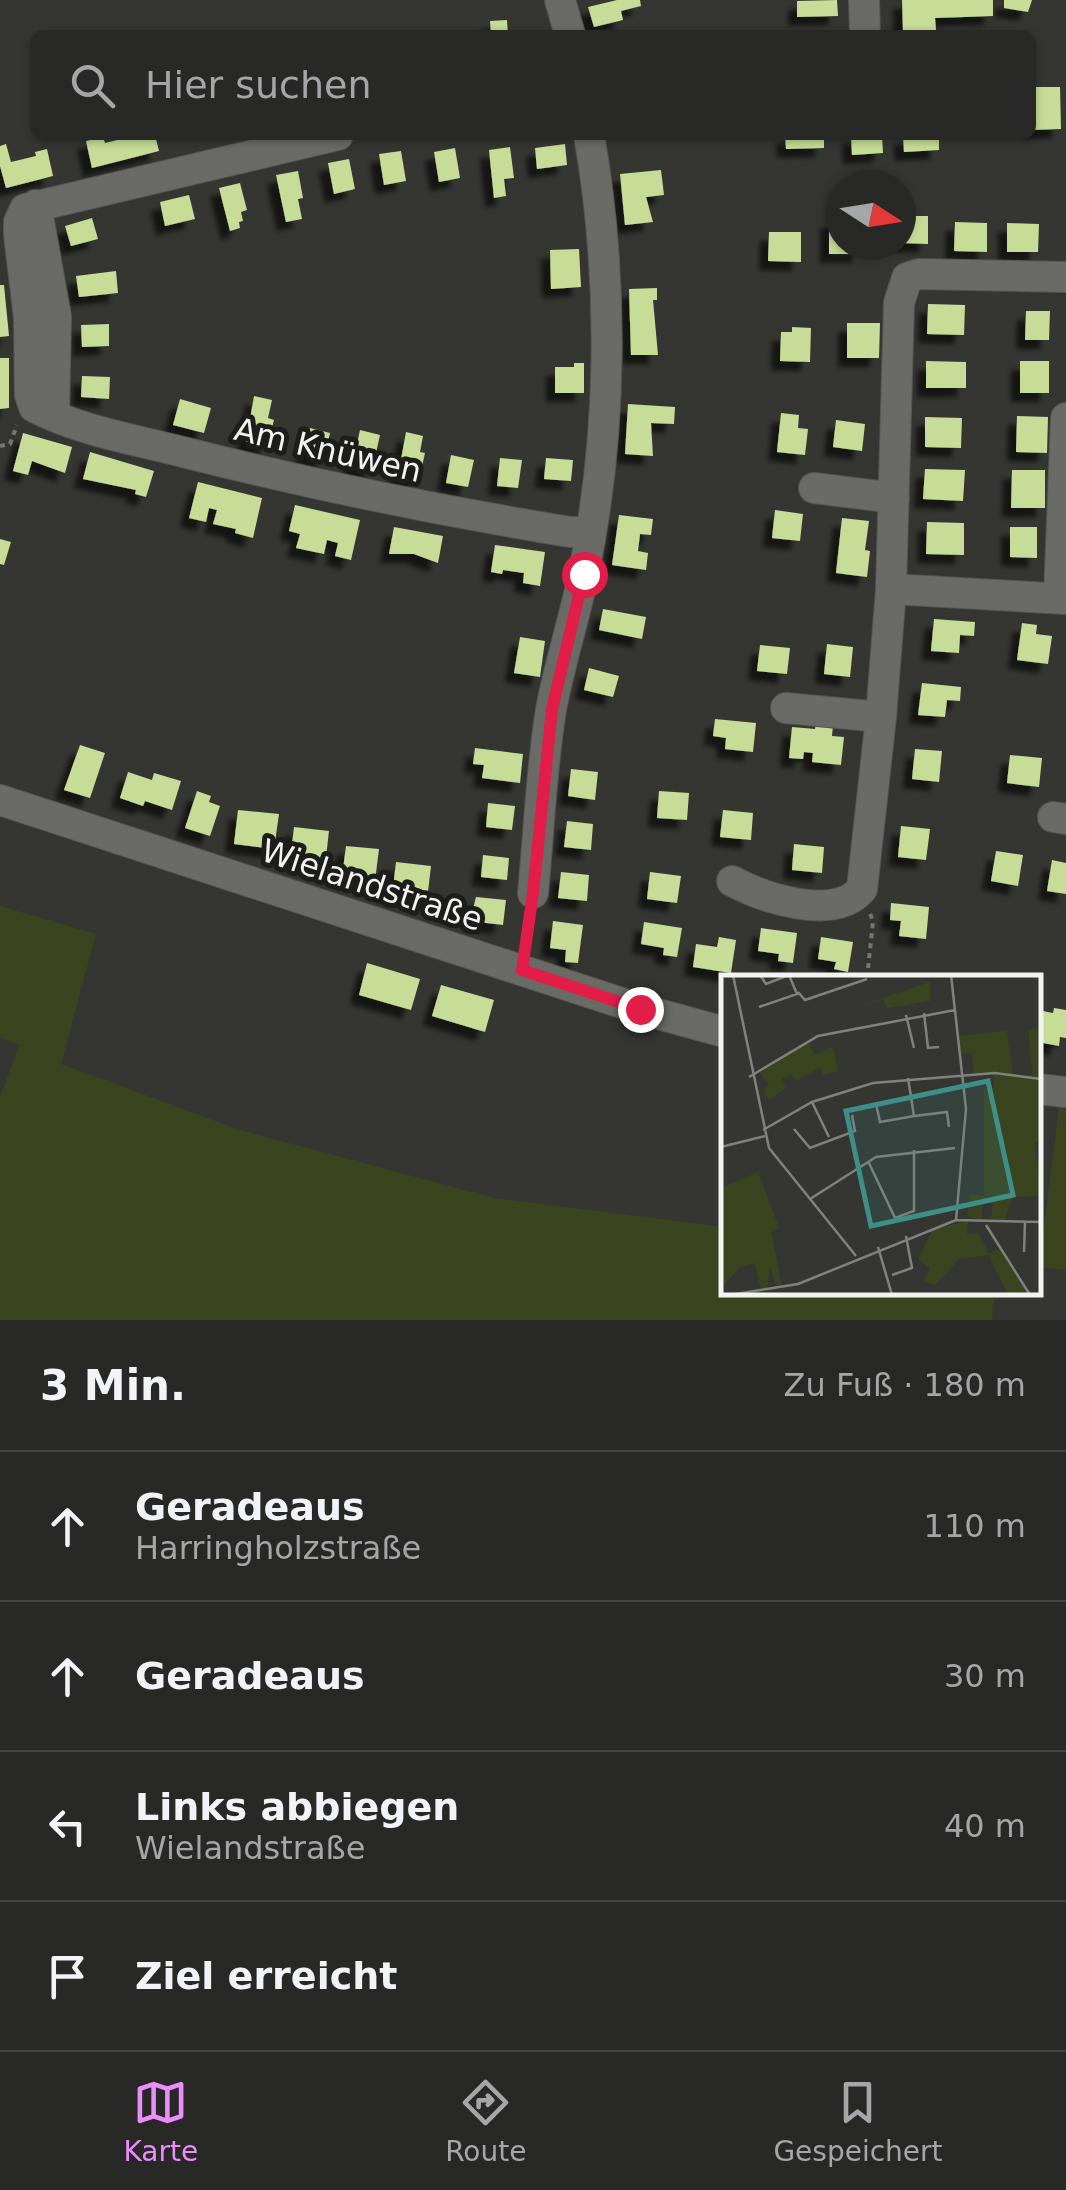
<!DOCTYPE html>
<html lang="de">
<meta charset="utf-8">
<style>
:root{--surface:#282826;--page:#343432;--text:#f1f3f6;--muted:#a5a6a7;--line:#444443;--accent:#eb8dfb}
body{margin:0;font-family:"DejaVu Sans",sans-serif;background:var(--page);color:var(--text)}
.compass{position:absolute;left:826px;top:170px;width:90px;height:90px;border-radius:50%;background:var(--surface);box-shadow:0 2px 8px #0004;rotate:102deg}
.stop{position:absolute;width:30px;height:30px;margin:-22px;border:8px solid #e11d48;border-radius:50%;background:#fff}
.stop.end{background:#e11d48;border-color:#fff;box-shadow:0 2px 10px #0008}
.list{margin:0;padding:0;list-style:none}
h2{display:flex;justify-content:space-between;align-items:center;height:130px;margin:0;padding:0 40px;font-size:42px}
h2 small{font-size:32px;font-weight:400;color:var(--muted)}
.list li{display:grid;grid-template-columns:65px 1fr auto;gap:30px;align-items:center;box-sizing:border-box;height:150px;padding:0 40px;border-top:2px solid var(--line)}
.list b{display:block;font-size:38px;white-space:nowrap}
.list p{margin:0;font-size:32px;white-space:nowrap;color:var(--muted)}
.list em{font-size:32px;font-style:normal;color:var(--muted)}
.icon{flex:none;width:55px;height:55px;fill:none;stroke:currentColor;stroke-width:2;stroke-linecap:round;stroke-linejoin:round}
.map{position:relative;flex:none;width:1066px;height:1320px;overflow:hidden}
.search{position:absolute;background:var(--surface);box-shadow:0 2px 8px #0004;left:30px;right:30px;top:30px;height:110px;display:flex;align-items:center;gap:25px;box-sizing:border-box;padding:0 35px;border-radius:15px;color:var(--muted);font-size:38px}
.sheet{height:730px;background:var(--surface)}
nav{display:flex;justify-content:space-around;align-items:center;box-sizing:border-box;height:140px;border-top:2px solid var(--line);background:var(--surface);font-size:28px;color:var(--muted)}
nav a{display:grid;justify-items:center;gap:5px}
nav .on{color:var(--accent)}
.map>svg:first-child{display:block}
.green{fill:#3a4520}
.building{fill:#c7dd97;filter:url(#shadow)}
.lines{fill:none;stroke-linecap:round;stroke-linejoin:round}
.minor-casing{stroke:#545552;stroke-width:32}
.path{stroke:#767773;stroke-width:4;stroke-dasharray:5 5;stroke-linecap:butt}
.minor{stroke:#6a6b67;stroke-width:30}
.route{stroke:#e11d48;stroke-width:12}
.labels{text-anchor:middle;stroke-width:10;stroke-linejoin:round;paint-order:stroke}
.street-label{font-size:32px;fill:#f3f4f1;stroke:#1d1d1b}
.inset-road{fill:none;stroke:#81827e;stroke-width:2.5}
.view{fill:#3d8f88;fill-opacity:0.15;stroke:#3d8f88;stroke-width:5}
.inset-edge{fill:none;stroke:#f3f4f1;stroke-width:5}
</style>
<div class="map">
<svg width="1066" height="1320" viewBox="0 0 1066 1320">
<defs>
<filter id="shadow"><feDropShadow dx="-9" dy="9" stdDeviation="2.5" flood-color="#0009"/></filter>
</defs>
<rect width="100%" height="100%" fill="#353632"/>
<path class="green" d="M0 906 96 934 61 1064 240 1130 494 1198 723 1227 724 1292 995 1293 992 1320H0V1096L20 1045 0 1037Z
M1059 1108 1066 1109V1270L1039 1267Z"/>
<path class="building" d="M617 0H640L641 6 621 11 623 20 594 27 588 7Z
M837 0 838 16 797 17V1Z
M902 0H993V16L935 18 936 30 903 31Z
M1004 0H1032L1028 12 1004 8Z
M507 20 508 35H491L490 21Z
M1031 87H1060L1061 129 1031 130Z
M138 135H155L159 151 92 168 86 141 103 137 105 143Z
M785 135H824V148L786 149Z
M851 135H882L883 153 852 155Z
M939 135V150L904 152 903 136Z
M6 144 11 162 36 156 35 152 47 149 53 176 6 188 0 166V146Z
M565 144 567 165 537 169 535 148Z
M510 147 514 178 504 179 506 196 494 198 489 150Z
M455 148 460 178 439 182 434 152Z
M401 151 406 181 384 185 379 154Z
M349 159 355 189 334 194 328 163Z
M661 170 664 195 646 197 653 222 625 225 620 174Z
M298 171 303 198 298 199 302 219 286 222 276 175Z
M240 183 247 210 241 212 243 221 239 222 240 228 230 231 219 188Z
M189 195 195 219 165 226 160 202Z
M901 216H928V244L901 243Z
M92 218 98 239 71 246 65 226Z
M829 219H841V245H861V254H829Z
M955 222 987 223V252L954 251Z
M1007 223 1039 224 1038 252H1007Z
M769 232H801V262L768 261Z
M579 249 581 287 551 289 550 250Z
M116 271 118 293 79 297 76 276Z
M0 285H4L9 336 0 337Z
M657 288V300H653L658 355H631L629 289Z
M928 304 965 305 964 335 927 334Z
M1026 311H1050L1049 340H1025Z
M847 323H880L879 358H847Z
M109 324V346L82 347 81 325Z
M792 327 811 328 810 362 780 361 781 332H792Z
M0 358H9V408L0 409Z
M926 361 966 362V388H926Z
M1020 361H1049V393H1020Z
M574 363H584V393H555V367H574Z
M82 376 110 377 109 399 81 397Z
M254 396 272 400 268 418 274 420 267 447 246 442Z
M180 399 211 408 204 433 173 425Z
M628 404 675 407 674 424 651 423 653 456 625 454Z
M781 413 799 415 798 428 808 429 805 455 777 452Z
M1017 416 1048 417 1047 453 1016 452Z
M925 417 962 418 961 448 925 447Z
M836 420 865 424 862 451 833 447Z
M310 428 330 433 324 460 304 455Z
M360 430 380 435 372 471 352 466Z
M406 432 423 436 420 452 425 453 419 480 398 476Z
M23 433 72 447 65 473 32 461 28 475 13 471Z
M90 452 154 471 146 497 135 494 136 490 83 479Z
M451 455 474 460 468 487 446 483Z
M500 458 522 460 518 488 497 486Z
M546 458 573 460 571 481 544 479Z
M925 469 965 470 963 501 923 499Z
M1012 470H1045V508H1011Z
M198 482 262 498 253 538 235 533 236 529 213 524 217 510 209 508 206 522 189 518Z
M295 505 360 520 351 560 335 556 338 543 327 540 324 554 296 548 300 534 289 531Z
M775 510 803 514 800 541 772 538Z
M619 515 653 519 651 535 640 534 638 551 648 553 646 570 612 565Z
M842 518 869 521 865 550 870 551 867 577 836 573Z
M927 522 964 523V555L926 554Z
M394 527 443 536 438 563 414 554H389Z
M1010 527H1037V558L1010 557Z
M0 539 11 542 4 565 0 564Z
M495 545 545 552 540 586 523 583 524 573 503 570 502 574 491 572Z
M603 609 646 617 642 639 599 630Z
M934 619 975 622 974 636 960 635 959 653 931 651Z
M1022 623 1037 625 1036 634 1052 636 1048 664 1017 660Z
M520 637 545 641 540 677 514 673Z
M827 644 853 647 850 677 824 674Z
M760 645 790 648 787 674 757 671Z
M589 668 619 676 613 697 584 690Z
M922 683 961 687 960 701 947 700 945 717 918 715Z
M715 719 756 723 753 752 725 749 726 738 713 736Z
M816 724 833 725 832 736 844 737 841 765 812 762 813 753 804 752 803 759 789 758 792 727 815 729Z
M80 745 105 753 90 798 64 790Z
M475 748 523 754 520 783 482 778 484 765 473 764Z
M915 749 942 751 939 782 912 779Z
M1010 755 1042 758 1039 787 1007 783Z
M571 769 598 772 595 800 568 796Z
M128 772 152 780 154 773 181 781 172 810 145 801 143 806 120 798Z
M197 791 211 796 209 802 220 806 210 836 185 828Z
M659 791 689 793 687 820 657 818Z
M488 803 515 806 512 830 486 827Z
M238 810 279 814 274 849 234 844Z
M723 810 753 813 751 840 720 837Z
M567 821 593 824 591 850 564 847Z
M901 826 930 829 926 860 898 857Z
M294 827 329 831 325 866 290 862Z
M794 844 824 847 822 873 792 870Z
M346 846 379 849 375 881 342 877Z
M996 851 1023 855 1018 886 991 881Z
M483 855 509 858 507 880 481 877Z
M1052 860 1066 863V894L1047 891Z
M396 862 431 866 427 900 392 896Z
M561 872 589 875 587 901 558 898Z
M650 872 681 876 677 903 647 899Z
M476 897 506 900 503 925 470 921Z
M891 903 929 907 926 939 899 936 901 921 890 920Z
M553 921 583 925 578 963 565 962 566 950 550 948Z
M644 922 682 928 677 957 663 955 664 948 641 944Z
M761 928 797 933 793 963 778 961 779 954 758 951Z
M719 937 736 940 731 973 693 967 696 944 717 947Z
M821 937 853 942 848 972 834 969 836 962 818 959Z
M367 963 420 979 411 1010 359 995Z
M441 985 494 1000 485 1032 432 1016Z
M1054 1008 1066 1010V1038L1060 1037 1059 1046 1038 1042V1010L1053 1013Z"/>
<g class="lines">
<g class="minor-casing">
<path id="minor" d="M560 0 570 35
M864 0 865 35
M338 135 25 209 19 222V235L29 318 30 395 34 407C80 431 137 440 187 453 314 485 441 511 570 532H590
M36 205 56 317 54 415
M814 488 894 498
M891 589 899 303 907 278 919 274 1066 277
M1059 598 1066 418
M786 708 881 717
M0 800 640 1009 724 1032
M1053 817 1066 819
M732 881C764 898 834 922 862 889L881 717 891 589 1066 599
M533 893C539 832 541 770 551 710 559 665 574 621 583 576 613 434 614 278 589 135
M1038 1089 1066 1092"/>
</g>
<path class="path" d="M0 446 10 444 17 425
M525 946 530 916
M867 978 873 922 870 913"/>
<use href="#minor" class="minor"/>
</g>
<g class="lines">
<path class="route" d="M584 574 552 709 533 893 522 970 640 1009"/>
</g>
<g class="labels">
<g class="street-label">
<text transform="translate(328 450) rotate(13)" y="11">Am Knüwen</text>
<text transform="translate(372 885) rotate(18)" y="11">Wielandstraße</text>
</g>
</g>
<g transform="translate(721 975)">
<rect width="320" height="320" fill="#353632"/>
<path d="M209 7V26L166 33 162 24 124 36ZM320 53V166L314 168 320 221 291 222 284 245H270L272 227 262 225 260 245 247 242 248 219 263 220V114L273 113 272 99H253L251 78 240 79 238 61 286 56 292 99 312 100 307 54ZM87 67 93 80 112 72 117 96 103 100 98 93 75 106 70 99 61 104 65 113 48 125 43 118 48 108 39 98ZM37 197 58 253 50 256 61 312 56 313 49 292 46 315H40L34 288 19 292 0 314V213ZM247 246 246 259 257 258 268 279 278 274 304 314 300 320H287L268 280 238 284 214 310 202 307 209 293 197 284 212 254Z" fill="#3a4520"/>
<path class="inset-road" d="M12 0 48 173 135 281M39 0 45 9 68 0M230 0 245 134 235 245M77 17 84 25 146 4M38 32 76 19 68 0M203 38 207 73 218 72M185 40 193 73M28 102 97 61 234 35M187 103 193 141 226 137 228 152M190 123 155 129 159 147 193 141M91 127 108 162M73 154 89 173 134 156 131 140M42 155 91 127 152 108 274 98 320 104M0 172 44 161M147 186 174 243 193 236V175M89 224 155 182 234 173M265 250 309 320M157 272 171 320M303 277 304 247M171 300 191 293 185 261M8 320 77 309 235 245 320 247"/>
<path class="view" d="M267 106 292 220 150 251 125 136Z"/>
<rect width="320" height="320" class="inset-edge"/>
</g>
</svg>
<svg class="compass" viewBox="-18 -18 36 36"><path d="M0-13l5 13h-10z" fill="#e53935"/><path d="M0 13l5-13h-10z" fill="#a5a6a7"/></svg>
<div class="stop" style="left:584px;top:574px"></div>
<div class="stop end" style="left:640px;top:1009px"></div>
<div class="search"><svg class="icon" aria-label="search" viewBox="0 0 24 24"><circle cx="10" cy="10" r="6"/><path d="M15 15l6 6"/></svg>Hier suchen</div>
</div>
<section class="sheet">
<h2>3 Min.<small>Zu Fuß · 180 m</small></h2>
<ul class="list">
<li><svg class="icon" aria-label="ahead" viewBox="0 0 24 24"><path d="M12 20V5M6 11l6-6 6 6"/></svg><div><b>Geradeaus</b><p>Harringholzstraße</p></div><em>110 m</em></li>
<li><svg class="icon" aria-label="ahead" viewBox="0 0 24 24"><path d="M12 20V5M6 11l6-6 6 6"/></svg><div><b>Geradeaus</b></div><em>30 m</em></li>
<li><svg class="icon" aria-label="left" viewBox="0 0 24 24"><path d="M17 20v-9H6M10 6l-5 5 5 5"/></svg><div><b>Links abbiegen</b><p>Wielandstraße</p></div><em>40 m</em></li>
<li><svg class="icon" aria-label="arrive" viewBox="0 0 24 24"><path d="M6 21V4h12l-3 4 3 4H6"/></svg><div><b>Ziel erreicht</b></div></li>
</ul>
</section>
<nav>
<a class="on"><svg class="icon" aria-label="map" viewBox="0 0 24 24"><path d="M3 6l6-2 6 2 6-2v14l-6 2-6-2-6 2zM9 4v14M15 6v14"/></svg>Karte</a>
<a><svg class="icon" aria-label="directions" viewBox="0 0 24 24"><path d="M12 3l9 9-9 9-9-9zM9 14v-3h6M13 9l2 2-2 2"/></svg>Route</a>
<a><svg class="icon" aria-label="saved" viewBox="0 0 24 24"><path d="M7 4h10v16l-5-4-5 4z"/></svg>Gespeichert</a>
</nav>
